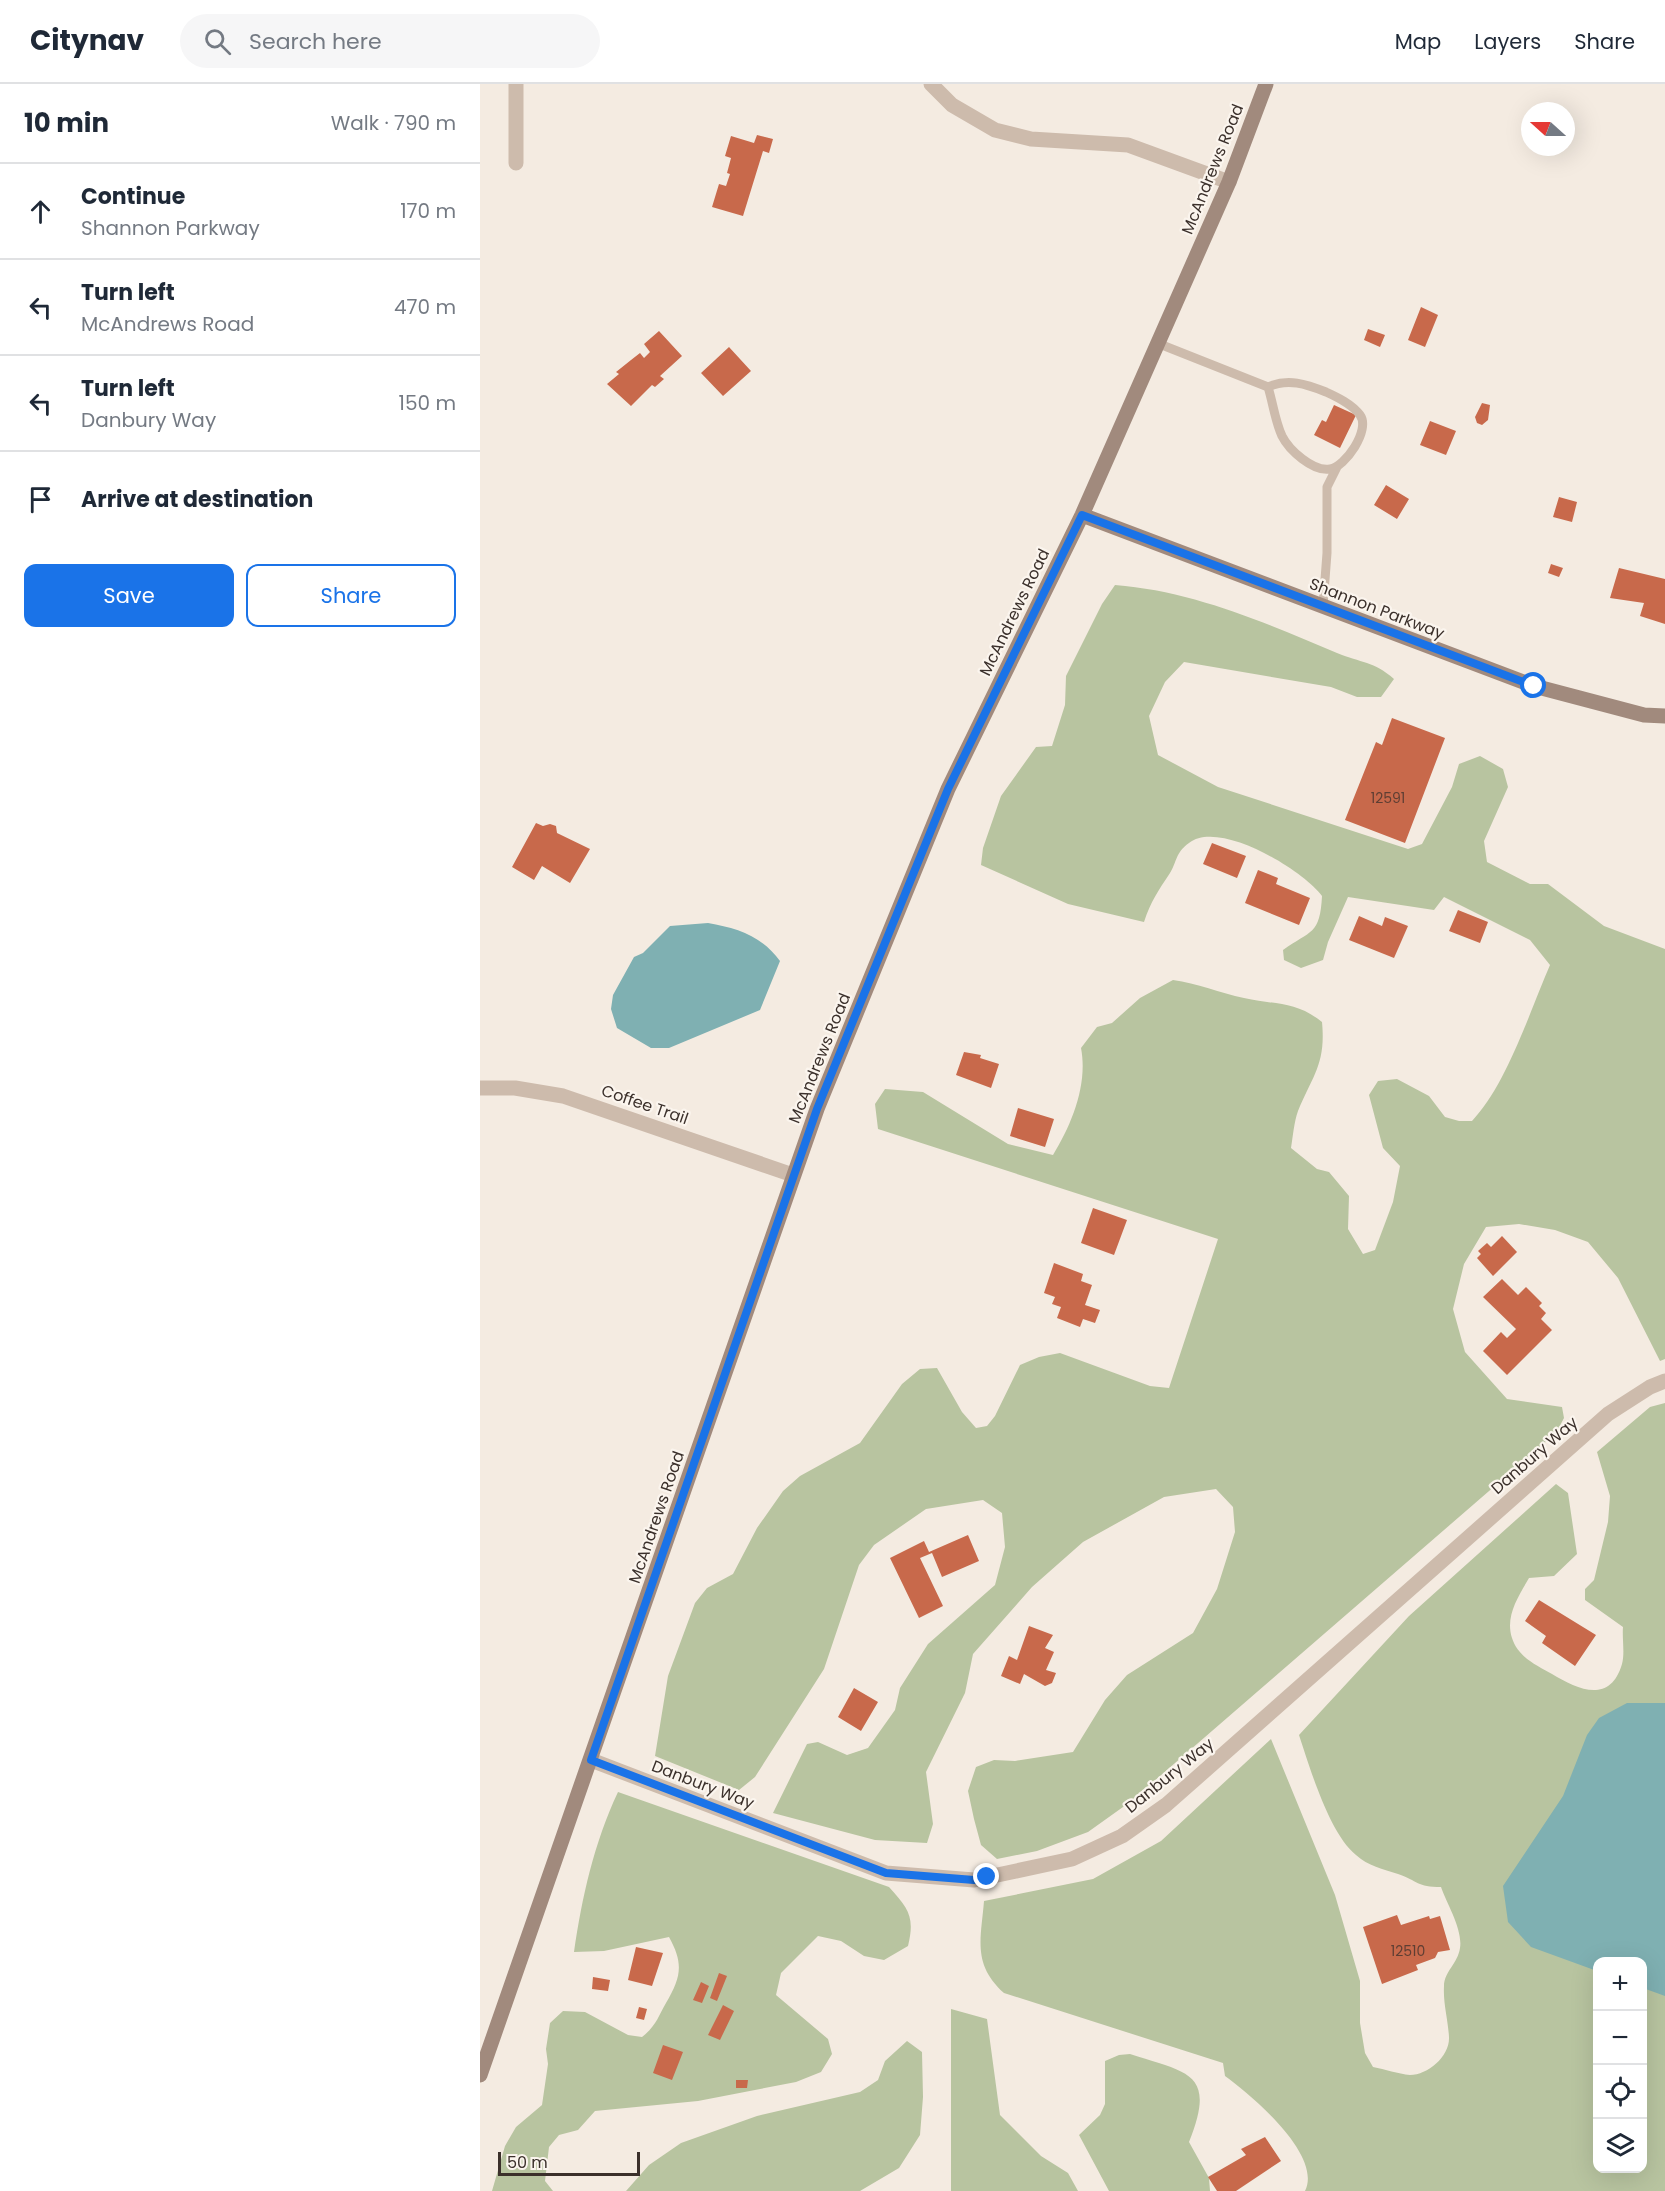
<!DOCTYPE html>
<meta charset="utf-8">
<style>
:root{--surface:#fff;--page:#f6f6f7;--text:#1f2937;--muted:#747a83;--line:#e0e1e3;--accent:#1a73e8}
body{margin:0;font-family:Poppins,sans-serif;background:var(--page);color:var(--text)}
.controls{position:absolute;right:18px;bottom:18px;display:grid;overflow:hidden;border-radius:12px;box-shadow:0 6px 24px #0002}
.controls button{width:54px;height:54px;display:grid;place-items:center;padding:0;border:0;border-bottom:2px solid var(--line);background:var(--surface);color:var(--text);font:30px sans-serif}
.compass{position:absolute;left:1041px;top:18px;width:54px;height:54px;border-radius:50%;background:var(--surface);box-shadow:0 6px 24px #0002;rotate:291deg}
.scale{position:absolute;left:18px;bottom:15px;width:142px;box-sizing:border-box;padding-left:6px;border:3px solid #3b302b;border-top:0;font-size:16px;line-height:21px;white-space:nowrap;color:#3b302b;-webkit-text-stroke:4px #fbf5ee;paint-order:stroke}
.stop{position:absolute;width:18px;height:18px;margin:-14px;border:4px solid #1a73e8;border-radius:50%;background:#fff}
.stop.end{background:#1a73e8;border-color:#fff;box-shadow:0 2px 6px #0008}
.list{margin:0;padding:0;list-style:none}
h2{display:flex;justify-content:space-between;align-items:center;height:78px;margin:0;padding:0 24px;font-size:26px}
h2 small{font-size:20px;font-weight:400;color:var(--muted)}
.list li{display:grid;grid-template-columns:39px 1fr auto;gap:18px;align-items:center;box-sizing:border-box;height:96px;padding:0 24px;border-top:2px solid var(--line)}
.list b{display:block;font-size:22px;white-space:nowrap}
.list p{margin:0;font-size:20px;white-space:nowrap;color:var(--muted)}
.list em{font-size:20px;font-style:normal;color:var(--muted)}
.actions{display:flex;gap:12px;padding:18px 24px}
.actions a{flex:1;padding:14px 0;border:2px solid var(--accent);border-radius:12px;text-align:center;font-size:21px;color:var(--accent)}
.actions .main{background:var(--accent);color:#fff}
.icon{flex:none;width:33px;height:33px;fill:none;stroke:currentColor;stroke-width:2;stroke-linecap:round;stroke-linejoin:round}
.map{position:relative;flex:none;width:1185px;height:2107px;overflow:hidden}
header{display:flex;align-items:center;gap:36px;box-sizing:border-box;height:84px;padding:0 30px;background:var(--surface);border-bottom:2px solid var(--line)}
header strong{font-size:28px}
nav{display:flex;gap:33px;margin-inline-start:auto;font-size:21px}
.search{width:420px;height:54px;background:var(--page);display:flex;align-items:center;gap:15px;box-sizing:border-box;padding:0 21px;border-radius:33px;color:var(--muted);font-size:22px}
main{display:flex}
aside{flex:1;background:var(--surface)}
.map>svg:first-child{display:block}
.green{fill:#b8c4a0;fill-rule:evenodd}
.water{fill:#7fb0b2}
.building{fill:#c8694b}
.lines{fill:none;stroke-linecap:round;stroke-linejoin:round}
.lane{stroke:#cdbbac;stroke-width:9}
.street{stroke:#cdbbac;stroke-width:15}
.secondary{stroke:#a18a7d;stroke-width:15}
.route{stroke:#1a73e8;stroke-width:8}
.labels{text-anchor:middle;stroke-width:4.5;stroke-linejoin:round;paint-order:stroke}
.number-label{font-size:14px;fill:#5e3e33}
.street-label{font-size:16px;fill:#3b302b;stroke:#fbf5ee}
</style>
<header>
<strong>Citynav</strong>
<div class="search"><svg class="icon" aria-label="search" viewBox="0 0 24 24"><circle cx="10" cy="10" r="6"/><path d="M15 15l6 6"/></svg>Search here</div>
<nav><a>Map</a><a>Layers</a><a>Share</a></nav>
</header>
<main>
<aside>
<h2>10 min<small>Walk · 790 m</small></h2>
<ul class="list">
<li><svg class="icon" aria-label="ahead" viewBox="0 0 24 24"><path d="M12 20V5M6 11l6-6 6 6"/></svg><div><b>Continue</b><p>Shannon Parkway</p></div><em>170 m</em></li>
<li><svg class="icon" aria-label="left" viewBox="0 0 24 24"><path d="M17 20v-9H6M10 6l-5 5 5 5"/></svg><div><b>Turn left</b><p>McAndrews Road</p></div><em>470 m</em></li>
<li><svg class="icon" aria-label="left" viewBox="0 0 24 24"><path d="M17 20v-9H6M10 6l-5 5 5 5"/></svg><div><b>Turn left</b><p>Danbury Way</p></div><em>150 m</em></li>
<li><svg class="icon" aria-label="arrive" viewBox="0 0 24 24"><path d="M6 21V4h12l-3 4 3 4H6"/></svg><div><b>Arrive at destination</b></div></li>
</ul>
<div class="actions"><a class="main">Save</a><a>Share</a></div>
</aside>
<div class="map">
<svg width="1185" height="2107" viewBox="0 0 1185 2107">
<rect width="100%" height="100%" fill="#f4ebe1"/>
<path class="green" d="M635 501C713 507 786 539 857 569 881 579 894 577 914 595L901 613H877L851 603 704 578 685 598 669 632 678 671 738 703 928 765 942 760 972 703 979 680 1000 672 1023 685 1028 703 1004 757 1007 778 1050 800H1068L1124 842 1185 865V1275L1180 1277 1138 1194 1108 1158 1075 1146 1039 1140 1006 1143 984 1180 973 1225 985 1268 1027 1315 1082 1323 1084 1334 1076 1349 650 1718 608 1748 557 1767 517 1775 501 1761 494 1735 488 1707 496 1683 514 1676 535 1677 593 1668 625 1616 647 1591 713 1549 737 1505 755 1448 753 1423 736 1405 684 1413 603 1458 552 1503 493 1570 485 1609 446 1688 453 1740 447 1759 395 1756 293 1729 327 1660 338 1658 367 1671 388 1664 415 1626 420 1604 448 1560 515 1501 525 1463 522 1429 503 1416 446 1425 394 1461 379 1481 344 1585 275 1693 259 1706 175 1672 188 1592 215 1519 227 1504 253 1490 277 1444 303 1407 320 1392 380 1359 422 1300 440 1285 457 1284 482 1328 496 1344 507 1342 515 1332 540 1281 559 1273 580 1269 670 1302 689 1304 738 1155 398 1045 395 1020 405 1005 443 1008 528 1060 573 1071C592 1040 608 1000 601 964L617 943 632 939 660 914 693 896C717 899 740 909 764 914 795 921 816 917 842 938 846 980 833 991 818 1027 814 1038 813 1052 811 1064L837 1085 849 1088 869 1112 868 1145 883 1170 895 1166 913 1118 920 1082 903 1064 889 1011 898 997 917 995 949 1012 965 1033 979 1037H992C1026 1002 1050 927 1070 881L1050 856 964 813 954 826 868 813 848 858 843 876 821 884 804 876 803 866C831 846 840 851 842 812 823 786 739 735 709 759 695 769 697 778 690 789 678 807 671 817 664 838L588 820 501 781 503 764 521 712 556 663 572 662 585 621 586 592 622 520Z
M1185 1319V2107H825C843 2071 771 2011 745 1992L743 1979 524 1909C492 1880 501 1855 504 1817L613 1795 681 1757 791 1655 855 1811 880 1897V1939L885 1969 893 1983C905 1985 918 1990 930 1991 948 1991 970 1972 969 1953 968 1935 963 1920 964 1902 964 1888 978 1879 980 1864 983 1846 967 1820 961 1803 937 1803 938 1797 918 1790 903 1785 888 1782 876 1771 849 1749 830 1684 819 1651L929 1532 1076 1400 1088 1409 1097 1470 1074 1492 1049 1494C1038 1513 1025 1532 1032 1554 1038 1573 1056 1581 1072 1590 1097 1605 1130 1621 1142 1580 1145 1569 1142 1554 1143 1543L1105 1516V1505L1114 1496 1128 1438 1130 1412 1117 1368 1170 1323ZM1118 1878H1162V2084H1118Z
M138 1708 409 1803C429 1825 435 1833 428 1862L404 1876 384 1872 361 1857 338 1852 301 1889 296 1911 348 1955 352 1970 341 1988 316 1998 218 2017 115 2027 98 2046 79 2051 69 2063 65 2097 73 2107H12L25 2062 36 2043 62 2021 68 1980 66 1965 70 1939 83 1927 105 1928 148 1951 162 1953C176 1942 178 1933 186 1919 201 1893 204 1880 189 1853L124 1867 94 1868C102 1813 114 1759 138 1708Z
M471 1925 507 1935 520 2031 561 2072 588 2089 598 2107H471Z
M427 1957 442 1968 443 2013 440 2051 419 2084 380 2107H146L169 2081 201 2059 277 2032 380 2008 398 1996 405 1977Z
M650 1970C708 1989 737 1988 709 2058L729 2094 730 2107H629L599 2051 620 2031 625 2020V1977L639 1971Z"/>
<path class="water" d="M228 839C257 844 282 852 300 877L280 926 189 964H171L137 944 131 925 133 911 154 873 163 869 190 842Z
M1147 1619H1185V1912L1163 1904 1162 1878H1118L1117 1887 1051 1863 1028 1838 1023 1802 1083 1712 1107 1651 1119 1634Z"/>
<path class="building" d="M277 51 293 55 289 69 283 67 263 132 232 123 239 100 246 102 250 90 247 89 251 74 245 72 251 52 274 59Z
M941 223 958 231 945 263 928 256Z
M888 245 905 251 900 263 884 256Z
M179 247 202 272 180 292 184 295 175 303 172 301 151 322 127 300 139 290 136 288 151 276 160 269 164 274 170 268 164 260Z
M249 263 271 287 243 312 221 289Z
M1002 319 1010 321 1008 336 1002 341 997 339 995 333Z
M854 321 876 331 860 364 834 351 842 336 846 338Z
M950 337 976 347 966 371 940 361Z
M906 401 929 415 917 435 894 421Z
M1079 413 1097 418 1092 438 1073 433Z
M1071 480 1083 484 1079 493 1068 489Z
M1139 484 1185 495V540L1160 532 1164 519 1130 514Z
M912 634 965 654 925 759 865 736 896 658 902 661Z
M56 739 63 742 70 740 76 742 77 749 110 765 90 799 62 782 54 796 32 783Z
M732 759 766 772 757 794 723 780Z
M778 786 798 794 796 800 830 814 819 841 765 819Z
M978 826 1008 838 1000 859 969 847Z
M879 832 902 842 905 833 928 842 914 874 869 856Z
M484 968 501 971 500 974 519 980 511 1004 476 991Z
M538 1024 574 1035 565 1063 530 1052Z
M613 1124 647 1136 634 1171 601 1159Z
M1022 1152 1037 1168 1013 1192 997 1174 1001 1170 998 1167 1007 1159 1011 1163Z
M574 1179 603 1190 601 1197 612 1201 605 1221 620 1226 615 1239 603 1235 600 1243 577 1234 581 1223 572 1220 575 1213 564 1209Z
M1022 1195 1038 1211 1046 1203 1062 1219 1059 1222 1066 1229 1061 1235 1072 1246 1027 1291 1003 1267 1021 1248 1027 1254 1036 1245 1003 1213Z
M488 1451 499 1477 462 1493 452 1469 440 1474 463 1522 439 1534 410 1474 444 1457 449 1468Z
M1059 1516 1116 1551 1095 1582 1062 1559 1066 1552 1045 1537Z
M549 1542 573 1551 565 1564 574 1568 566 1586 576 1589 572 1599 565 1602 544 1590 540 1600 521 1592 529 1572 537 1576Z
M374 1604 398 1618 381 1647 358 1633Z
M917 1831 921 1841 949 1832 950 1835 960 1832 970 1866 958 1868 955 1874 936 1881 938 1886 902 1900 883 1843Z
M156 1863 183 1869 172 1902 148 1896Z
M239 1889 247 1892 237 1917 230 1914Z
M113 1893 130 1896 128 1907 112 1905Z
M221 1898 229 1902 222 1919 213 1916Z
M243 1921 254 1927 240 1956 228 1951Z
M159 1923 167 1925 164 1936 156 1934Z
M183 1961 203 1968 192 1996 173 1989Z
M256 1996H268L267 2004H256Z
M785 2053 801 2077 756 2107H737L728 2093 766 2071 761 2065Z"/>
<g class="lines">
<path class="lane" d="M677 259 788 303C793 319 795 337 802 352 809 366 833 388 850 385 865 383 891 346 880 331 872 320 857 313 846 308 826 300 808 294 788 303
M843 522 847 469V403L857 383"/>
<path class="street" d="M36 0V79
M451 0 472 21 515 46 551 55 648 61 749 98
M0 1004H35L83 1012 313 1091
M111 1676 406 1789 494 1796 592 1775 642 1752 686 1721 1128 1330 1170 1303 1185 1297"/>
<path class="secondary" d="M602 431 1054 602 1164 631 1185 632
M0 1991 337 1025 468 705 602 431 749 98 786 0"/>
</g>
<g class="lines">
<path class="route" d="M507 1793 494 1796 406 1789 111 1676 337 1025 468 705 602 431 1054 602"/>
</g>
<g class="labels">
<g class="number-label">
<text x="908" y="719">12591</text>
<text x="928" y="1872">12510</text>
</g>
<g class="street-label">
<text transform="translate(732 85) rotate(-68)" y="6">McAndrews Road</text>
<text transform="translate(897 524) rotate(21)" y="6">Shannon Parkway</text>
<text transform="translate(534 528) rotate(-64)" y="6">McAndrews Road</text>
<text transform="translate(339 974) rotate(-68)" y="6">McAndrews Road</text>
<text transform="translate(165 1020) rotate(19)" y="6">Coffee Trail</text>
<text transform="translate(1054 1371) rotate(-41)" y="6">Danbury Way</text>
<text transform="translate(176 1433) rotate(-71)" y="6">McAndrews Road</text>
<text transform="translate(689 1691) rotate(-39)" y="6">Danbury Way</text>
<text transform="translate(223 1700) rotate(21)" y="6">Danbury Way</text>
</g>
</g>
</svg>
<div class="controls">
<button>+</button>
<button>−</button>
<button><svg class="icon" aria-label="locate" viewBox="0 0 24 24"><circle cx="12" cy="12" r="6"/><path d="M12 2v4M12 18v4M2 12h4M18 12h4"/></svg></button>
<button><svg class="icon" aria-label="layers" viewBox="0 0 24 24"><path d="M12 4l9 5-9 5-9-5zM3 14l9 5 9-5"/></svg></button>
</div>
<svg class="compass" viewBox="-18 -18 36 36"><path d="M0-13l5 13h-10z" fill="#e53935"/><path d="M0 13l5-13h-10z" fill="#747a83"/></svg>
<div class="scale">50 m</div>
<div class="stop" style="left:1054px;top:602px"></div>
<div class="stop end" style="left:507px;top:1793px"></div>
</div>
</main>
